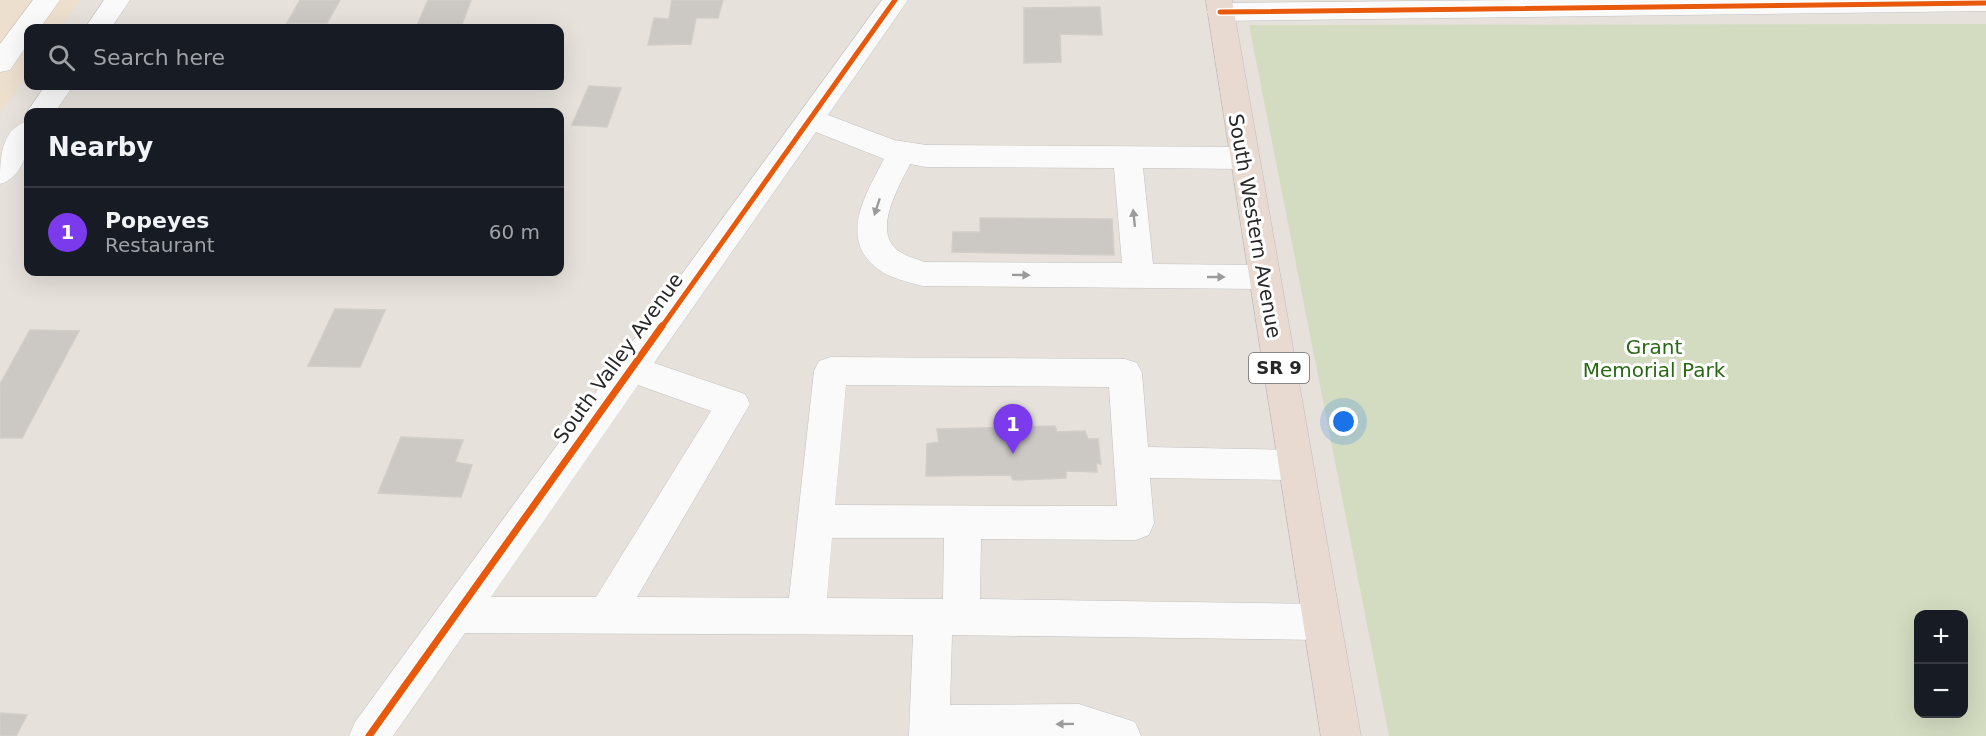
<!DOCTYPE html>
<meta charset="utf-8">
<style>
:root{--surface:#171b24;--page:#242831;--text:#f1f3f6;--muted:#9ea1a6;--line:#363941;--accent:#7c3aed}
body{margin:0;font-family:"DejaVu Sans",sans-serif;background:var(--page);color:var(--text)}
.controls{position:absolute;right:18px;bottom:18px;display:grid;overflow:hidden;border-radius:12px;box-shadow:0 6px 24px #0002}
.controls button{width:54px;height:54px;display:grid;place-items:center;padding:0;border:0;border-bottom:2px solid var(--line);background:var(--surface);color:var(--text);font:30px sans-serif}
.you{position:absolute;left:1344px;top:422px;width:21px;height:21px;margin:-15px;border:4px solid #fff;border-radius:50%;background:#1a73e8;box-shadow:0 0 0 9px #1a73e833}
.badge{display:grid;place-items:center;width:39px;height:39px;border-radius:50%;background:var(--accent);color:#fff;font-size:20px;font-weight:700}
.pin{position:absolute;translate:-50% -50px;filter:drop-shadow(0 2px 3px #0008)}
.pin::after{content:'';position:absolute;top:32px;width:21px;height:18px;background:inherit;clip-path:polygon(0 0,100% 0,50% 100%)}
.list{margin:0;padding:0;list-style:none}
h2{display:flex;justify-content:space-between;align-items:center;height:78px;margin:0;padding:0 24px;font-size:26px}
h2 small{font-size:20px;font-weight:400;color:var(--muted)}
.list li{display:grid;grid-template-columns:39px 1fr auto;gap:18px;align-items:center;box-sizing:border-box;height:90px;padding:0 24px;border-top:2px solid var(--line)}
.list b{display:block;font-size:22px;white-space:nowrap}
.list p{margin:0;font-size:20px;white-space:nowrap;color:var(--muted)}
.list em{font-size:20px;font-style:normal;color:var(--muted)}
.icon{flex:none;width:33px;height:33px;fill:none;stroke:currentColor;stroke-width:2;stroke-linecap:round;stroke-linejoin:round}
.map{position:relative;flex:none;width:1986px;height:736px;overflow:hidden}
.search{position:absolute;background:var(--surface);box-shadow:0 6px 24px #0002;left:24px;top:24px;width:540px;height:66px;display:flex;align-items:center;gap:15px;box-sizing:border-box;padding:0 21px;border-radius:12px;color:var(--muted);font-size:22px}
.panel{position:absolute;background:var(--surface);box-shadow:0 6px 24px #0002;left:24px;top:108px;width:540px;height:168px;border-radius:12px}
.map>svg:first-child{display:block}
.education{fill:#ecdfce}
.cemetery{fill:#d3dcc1;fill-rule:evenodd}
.building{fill:#ccc9c5;stroke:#d1cdc7;stroke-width:1.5}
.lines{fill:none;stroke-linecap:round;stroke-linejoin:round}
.minor-casing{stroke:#c2c1c2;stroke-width:1}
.highway-casing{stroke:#bfbdbb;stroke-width:1}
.minor{fill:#fbfafa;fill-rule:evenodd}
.highway{fill:#e8dad1;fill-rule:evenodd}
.cycleway-far1-casing{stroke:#fff;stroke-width:8}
.cycleway-casing{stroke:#fff;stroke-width:10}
.cycleway-far1{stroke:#e8590c;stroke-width:5}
.cycleway{stroke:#e8590c;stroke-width:7}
.oneway{fill:#9c9b9b}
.labels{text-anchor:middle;stroke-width:6;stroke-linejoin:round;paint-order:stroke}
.shield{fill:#fff;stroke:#686868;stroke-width:1.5}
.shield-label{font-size:18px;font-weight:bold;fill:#272727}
.street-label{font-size:20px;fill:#272727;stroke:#fff}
.park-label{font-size:20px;fill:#296812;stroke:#fff}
</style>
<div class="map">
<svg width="1986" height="736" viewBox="0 0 1986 736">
<rect width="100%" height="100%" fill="#e6e1db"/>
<path class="education" d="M0 0H81L60 28H28V74L0 114Z"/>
<path class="cemetery" d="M1986 24V736H1389L1249 25ZM1918 614H1964V714H1918Z"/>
<path class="building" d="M300 0H340L327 23H287Z
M428 0H471L461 27 416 28Z
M672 0H723L718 18H696L691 44 648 45 654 18 669 19Z
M1100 7 1102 35 1060 34 1061 62 1024 63V8Z
M589 86 621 88 607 127 572 125Z
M980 218 1112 219 1114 255 952 252 953 232H980Z
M335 309 385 310 360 367 308 366Z
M30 330 79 331 22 438H0V384Z
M1055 426 1057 432 1085 431 1088 439H1098L1101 464 1096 463 1097 472 1066 471V478L1013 480 1011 475 926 476 927 444 939 442 937 429Z
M401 437 463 440 455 462 472 465 461 497 378 493Z
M0 713 27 715 16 736H0Z"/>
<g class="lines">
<g class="minor-casing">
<path id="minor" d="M33 0H60L40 28H28V44L10 70 0 72V44Z
M104 0H130L111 28H85Z
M882 0H908L828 115 894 140 926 145 1244 147 1254 151 1258 158 1254 165 1244 169 1143 168 1153 264 1264 265 1275 268 1280 277 1275 286 1264 289 922 286C909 282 889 278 878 269 837 239 867 192 884 159L816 132 654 363 745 394 750 404 637 597 789 598 814 371 819 361 831 357 1125 359 1137 363 1142 373 1148 447 1296 450 1308 454 1313 465 1308 476 1296 480 1150 478 1154 523 1149 535 1136 540 981 539 980 599 1322 604 1335 609 1341 622 1335 635 1322 640 952 635 950 705 1079 704 1135 722 1141 736H909L913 635 465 633 393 736H349L355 722ZM910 164 926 167 1114 168 1122 263 924 262C917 259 908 257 902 253 869 235 899 187 910 164ZM638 385 711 411 596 597H491ZM846 385 1109 387 1117 506 835 505ZM832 538H944L943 599 827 598Z
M1517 0H1986V11L1220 21 1211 18 1207 12 1211 6 1220 3Z
M45 86H73L55 112H28V115L27 112Z
M28 121C30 144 26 176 0 184 0 160 0 129 28 121Z"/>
</g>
<g class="highway-casing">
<path id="highway" d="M1206 0H1232L1361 736H1321Z"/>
</g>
<use href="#minor" class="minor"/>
<use href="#highway" class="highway"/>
<g class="cycleway-far1-casing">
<path id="cycleway-far1" d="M1220 12 1986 3
M661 328 895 0"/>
</g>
<g class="cycleway-casing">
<path id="cycleway" d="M369 736 662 326"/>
</g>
<use href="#cycleway-far1" class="cycleway-far1"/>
<use href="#cycleway" class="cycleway"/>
</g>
<defs><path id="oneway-solid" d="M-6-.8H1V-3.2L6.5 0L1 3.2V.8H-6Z" transform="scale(1.5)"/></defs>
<g class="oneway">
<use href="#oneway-solid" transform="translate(877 207) rotate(108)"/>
<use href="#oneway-solid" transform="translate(1134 218) rotate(-96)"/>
<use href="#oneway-solid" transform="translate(1021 275) rotate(1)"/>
<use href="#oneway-solid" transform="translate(1216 277)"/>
<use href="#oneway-solid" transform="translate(1065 724) rotate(179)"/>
</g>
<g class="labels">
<rect class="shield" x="1249" y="353" width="60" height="30" rx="4.5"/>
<g class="shield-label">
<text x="1279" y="374">SR 9</text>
</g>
<g class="street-label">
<text transform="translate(1255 226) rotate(80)" y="7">South Western Avenue</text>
<text transform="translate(618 358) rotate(-54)" y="7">South Valley Avenue</text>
</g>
<g class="park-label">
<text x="1654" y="354">Grant<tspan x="1654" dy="23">Memorial Park</tspan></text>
</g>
</g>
</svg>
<div class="controls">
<button>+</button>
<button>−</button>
</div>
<div class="you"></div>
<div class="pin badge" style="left:1013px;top:454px">1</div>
<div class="search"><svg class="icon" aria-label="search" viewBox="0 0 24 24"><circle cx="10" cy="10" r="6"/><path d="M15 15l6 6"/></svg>Search here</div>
<section class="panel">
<h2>Nearby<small></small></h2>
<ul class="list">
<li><span class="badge">1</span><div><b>Popeyes</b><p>Restaurant</p></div><em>60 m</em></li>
</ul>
</section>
</div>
